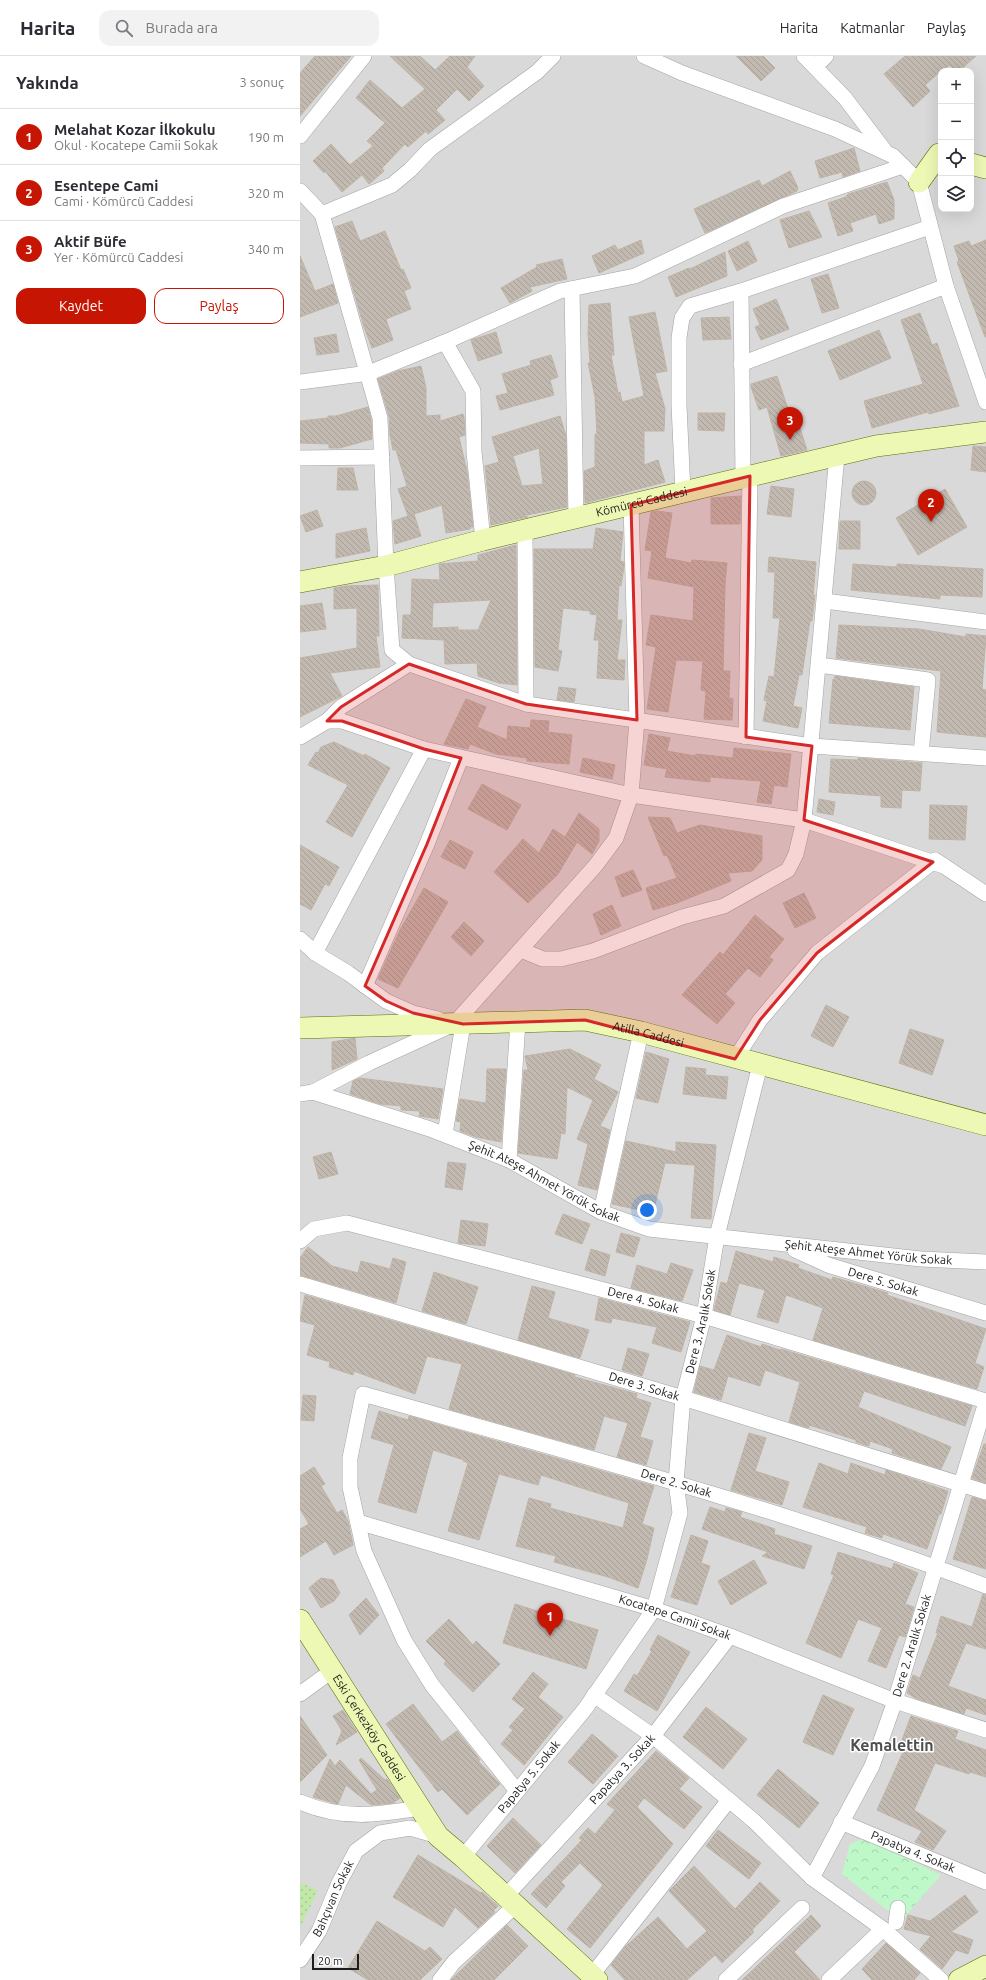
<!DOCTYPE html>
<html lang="tr">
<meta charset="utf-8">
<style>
:root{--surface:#fff;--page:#f2f2f3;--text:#2b2b33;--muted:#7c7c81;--line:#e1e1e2;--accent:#c61603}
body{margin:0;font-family:Ubuntu,sans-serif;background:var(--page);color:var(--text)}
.controls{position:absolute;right:12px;top:12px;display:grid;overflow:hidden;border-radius:8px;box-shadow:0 4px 16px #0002}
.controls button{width:36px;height:36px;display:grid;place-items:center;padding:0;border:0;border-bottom:1px solid var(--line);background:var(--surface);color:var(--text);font:20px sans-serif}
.scale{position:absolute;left:12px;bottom:10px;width:47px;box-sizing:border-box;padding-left:4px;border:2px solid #1c1c1c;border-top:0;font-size:11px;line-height:14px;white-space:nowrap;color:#1c1c1c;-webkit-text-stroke:3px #fff;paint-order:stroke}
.you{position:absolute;left:347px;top:1154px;width:14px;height:14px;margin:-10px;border:3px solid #fff;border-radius:50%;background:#1a73e8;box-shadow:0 0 0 6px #1a73e833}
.badge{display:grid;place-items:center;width:26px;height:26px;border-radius:50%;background:var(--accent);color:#fff;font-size:13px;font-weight:700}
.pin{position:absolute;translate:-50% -33px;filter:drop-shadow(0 1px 2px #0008)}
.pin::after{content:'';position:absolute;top:21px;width:14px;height:12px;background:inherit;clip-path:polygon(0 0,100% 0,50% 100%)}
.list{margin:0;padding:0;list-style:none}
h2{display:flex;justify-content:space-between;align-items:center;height:52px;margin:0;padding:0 16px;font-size:17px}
h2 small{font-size:13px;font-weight:400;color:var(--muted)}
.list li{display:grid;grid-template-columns:26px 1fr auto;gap:12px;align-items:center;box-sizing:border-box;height:56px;padding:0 16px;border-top:1px solid var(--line)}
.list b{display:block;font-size:15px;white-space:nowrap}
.list p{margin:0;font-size:13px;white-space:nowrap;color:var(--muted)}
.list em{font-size:13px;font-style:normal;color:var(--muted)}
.actions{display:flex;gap:8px;padding:12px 16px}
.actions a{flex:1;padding:9px 0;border:1px solid var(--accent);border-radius:12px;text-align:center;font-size:14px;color:var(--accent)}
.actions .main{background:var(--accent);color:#fff}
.icon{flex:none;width:22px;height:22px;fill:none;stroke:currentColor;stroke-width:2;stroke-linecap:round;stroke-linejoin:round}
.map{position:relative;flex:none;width:686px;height:1924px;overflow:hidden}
header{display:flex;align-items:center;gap:24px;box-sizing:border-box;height:56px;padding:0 20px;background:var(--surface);border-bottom:1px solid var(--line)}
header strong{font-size:19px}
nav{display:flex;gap:22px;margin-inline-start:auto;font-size:14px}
.search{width:280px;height:36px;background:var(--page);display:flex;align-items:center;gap:10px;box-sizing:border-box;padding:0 14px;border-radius:12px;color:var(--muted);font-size:15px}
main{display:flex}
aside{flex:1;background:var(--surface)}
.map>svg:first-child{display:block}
.residential{fill:#dad9d9;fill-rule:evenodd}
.grass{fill:url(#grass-dots)}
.park{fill:url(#park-crowns)}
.building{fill:url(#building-back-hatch);stroke:#bfb3a5;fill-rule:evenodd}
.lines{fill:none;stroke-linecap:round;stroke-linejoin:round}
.street-casing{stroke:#a3a3a3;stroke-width:16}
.secondary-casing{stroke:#5a7006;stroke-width:22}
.street{stroke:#fff;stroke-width:15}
.secondary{stroke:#eef8b5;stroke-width:21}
.marked{fill:#d62828;fill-opacity:0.2;stroke:#d62828;stroke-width:3;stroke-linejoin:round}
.labels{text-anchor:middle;stroke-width:3;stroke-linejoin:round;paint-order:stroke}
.street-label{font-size:12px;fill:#1c1c1c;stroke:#fff}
.district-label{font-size:16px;font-weight:bold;fill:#4f4f4f;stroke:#fff}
</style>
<header>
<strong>Harita</strong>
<div class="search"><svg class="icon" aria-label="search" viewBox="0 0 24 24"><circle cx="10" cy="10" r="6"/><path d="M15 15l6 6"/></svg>Burada ara</div>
<nav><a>Harita</a><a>Katmanlar</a><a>Paylaş</a></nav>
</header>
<main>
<aside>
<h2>Yakında<small>3 sonuç</small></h2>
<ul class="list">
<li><span class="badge">1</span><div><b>Melahat Kozar İlkokulu</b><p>Okul · Kocatepe Camii Sokak</p></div><em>190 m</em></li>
<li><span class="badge">2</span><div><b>Esentepe Cami</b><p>Cami · Kömürcü Caddesi</p></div><em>320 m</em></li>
<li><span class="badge">3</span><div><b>Aktif Büfe</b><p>Yer · Kömürcü Caddesi</p></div><em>340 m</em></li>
</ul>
<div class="actions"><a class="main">Kaydet</a><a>Paylaş</a></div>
</aside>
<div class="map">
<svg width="686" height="1924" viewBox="0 0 686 1924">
<defs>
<pattern id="grass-dots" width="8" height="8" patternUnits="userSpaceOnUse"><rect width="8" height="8" fill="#c1e8a8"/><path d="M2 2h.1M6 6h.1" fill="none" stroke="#a5c690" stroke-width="1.8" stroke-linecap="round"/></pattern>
<pattern id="park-crowns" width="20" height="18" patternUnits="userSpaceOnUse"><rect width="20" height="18" fill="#bef8c9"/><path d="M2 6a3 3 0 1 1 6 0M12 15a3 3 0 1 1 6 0" fill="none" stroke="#a3d4ac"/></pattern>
<pattern id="building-back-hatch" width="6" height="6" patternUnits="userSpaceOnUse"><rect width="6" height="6" fill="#c2bab1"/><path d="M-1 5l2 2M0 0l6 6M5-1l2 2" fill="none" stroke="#a69f98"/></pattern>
</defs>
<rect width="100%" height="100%" fill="#eeebe2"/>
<path class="residential" d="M0 0H686V1924H0ZM641 15H671V153H641Z"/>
<path class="grass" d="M0 1826 18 1835 0 1871Z"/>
<path class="park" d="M565 1782 641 1819 601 1865 542 1818 550 1788Z"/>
<path class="building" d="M15 0H51L0 60V17Z
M90 0H120L135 14 150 0H175L167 11 184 30 169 45 157 33 136 54 145 64 128 78 126 75 108 91 105 88 82 112 84 115 69 128 62 119 42 136 25 115 24 117 13 105 31 88 50 109 73 90 67 85 85 67 56 42 70 24 102 52 125 33Z
M436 0H463L475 12 461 25Z
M605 0H676L659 15H655L650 9 641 15 625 29 630 35 613 51 584 18Z
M554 92 560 115 543 121 542 116 520 122 515 105Z
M490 115 498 132 497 135 405 177 394 153 459 124 462 130Z
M587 126 594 144V163L579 168 576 158 550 167 553 175 538 180 528 147 546 141 548 138Z
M509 155 522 181 489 192 480 164Z
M52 165 60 185 85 175 101 214 103 213 111 232 104 235 111 253 86 263 93 284 72 292 64 271 35 171Z
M341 184 344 197 299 217 292 200 315 189 318 194Z
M686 184V281H685L657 206 659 205 654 190 669 185 671 190Z
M448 185 457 205 437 215 428 195Z
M425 196 427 220 376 241 368 221 389 212 390 213Z
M0 200 15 235 33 228 38 247 0 261Z
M262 203 267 223 230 231 232 235 210 247 201 232 237 211 236 209Z
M528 218 539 252 522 257 511 223Z
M476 243 489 273 461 284 455 271 460 269 453 253Z
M310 247 314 299H311L318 337 320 336 322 346 344 340 329 261 355 256 367 315 355 317 365 353 364 375H344V409L358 404 365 426 285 447 284 415 295 411V378H297L295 341 288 307H290L288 278 289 249Z
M620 257 632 289 637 287 659 350 629 358 628 356 572 372 564 345 623 328 601 264Z
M429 261 431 283 403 284 401 262Z
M579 274 591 302 540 324 528 295Z
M196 276 202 297 178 305 171 284Z
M36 278 39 296 17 299 14 282Z
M251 299 258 321 250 324 254 339 200 354 196 340 208 337 202 318 231 309 230 305Z
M121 310 126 332V360L140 359V365L163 358 164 362 165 379 159 381 167 415 173 471H170V473L146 477 142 449 108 460 98 433 107 430 96 394H93L90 379 89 360 78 323 98 315Z
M477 320 492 365 497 363 507 394 481 400 467 351 459 354 451 331V328Z
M68 351 71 363 72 383 40 392H29V388L0 387V365L28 362V360H36Z
M398 357H425L424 375 398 374Z
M260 360 266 380 267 451 222 460 228 461 191 469 185 410 199 406 192 381ZM239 392 243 428 222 430 213 400Z
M673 390 686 391V416L671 414Z
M38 412H53L58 434H37Z
M552 437a12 12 0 1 1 24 0a12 12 0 1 1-24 0Z
M471 430 494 433 491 461 467 458Z
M645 433 667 471 618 499 596 462Z
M441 440 440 468H411V442Z
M17 454 23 470 6 476 0 460Z
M357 455 372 457 365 502 391 507 392 504 427 507 425 527 423 615H430L429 642 433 643 432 664 404 663 406 635 401 634 403 605 376 604 368 656 347 653 356 591 346 589 351 559 393 565 394 531 348 522 352 495 345 494 351 456Z
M114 458 121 480 95 488 93 465Z
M540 465H560V493H539Z
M66 472 70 495 36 502V478Z
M296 472 323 476 320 505 324 506V510L321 530 319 529 317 564H322L317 604H325L324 624 297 622 299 584H294L297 559 290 558V555L263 552 258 594 262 595 258 615 235 611 234 493H293Z
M216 489 217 629 199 627 178 620 177 607 145 608 144 584 102 582 103 559H111L112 523 140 524 139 508 178 505V499ZM191 544 178 574H158V571L132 572 133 547Z
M469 501 516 506 513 539H515L512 565H510L502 619H499L493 650 502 652 498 672 463 665 467 645 464 644 469 620 474 621 480 562H473L475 516H468Z
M553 508 597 511V508L683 513 682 541 640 539V543L551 534Z
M78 529 79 580H76L80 611 30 617 42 640 0 661V602L57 592V552L34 553V532L46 530Z
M22 547 26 573 0 576V550Z
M539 569 619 573 666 581V578L686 580 682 633 686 634V681L637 676 641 615 536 602Z
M535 620 614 631 610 674 529 667 533 623 534 624Z
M259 631 276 633 274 646 257 644Z
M166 643 186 651 177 671 207 684 208 670 230 672 231 664 249 665 248 676 272 679 269 708 227 705V702L196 698 170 688 168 693 144 688Z
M349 678 370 682 367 695 395 700 396 698 433 702 434 692 491 698 487 731 474 729 471 748 457 746 461 725 410 721V726L365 721 367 713 344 709Z
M34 686 64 700 65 698 90 712 52 781 26 766 48 729 8 709 16 696 18 697 21 691Z
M283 702 315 709 312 723 280 716Z
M558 702 622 707 620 735 602 734 601 752 581 751V740L529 736 531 703 558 704Z
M182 728 221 749 207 774 168 753Z
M519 743 535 746 533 759 517 756Z
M630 749 667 750 665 784 629 783Z
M279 757 299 773V785L292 798 277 786 258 818 228 847 194 816 223 783 239 797 253 773 265 781Z
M348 761 370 762 377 777 400 769 462 780V804L452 815 428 817 431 825 377 847 353 854 346 832 377 822 367 799 364 800Z
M150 784 173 796 165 813 141 801Z
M0 789 39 811 29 830 25 828 11 854 0 848Z
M333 814 342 834 322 841 315 821Z
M124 832 148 846 98 932 78 923 100 874Z
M504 837 516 862 495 872 483 847Z
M312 849 321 870 301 879 293 858Z
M455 859 484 883 469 901 473 904 460 921 448 912 425 938 435 947 417 968 382 939 420 896 423 899Z
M164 866 184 885 171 900 151 881Z
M526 949 549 961 533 991 511 980Z
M610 973 644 984 632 1019 599 1007Z
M55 982 57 1003 32 1014V986Z
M270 993 301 1009 294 1023 318 1036 300 1070 310 1074 297 1134 278 1129 288 1088 277 1083 293 1044 267 1031 265 1078 261 1077 257 1103 218 1097 224 1014H228L225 1000Z
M346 996 369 1003 358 1047 336 1042Z
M386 1011 406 1013 405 1019 428 1021 426 1043 383 1038Z
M187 1013H206L201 1086 176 1081 160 1075 161 1066 156 1065 160 1043 186 1047Z
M60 1022 143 1033 138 1063 119 1060 120 1055 101 1054V1050L80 1048 50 1038 53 1025Z
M326 1085 376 1096V1086L416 1089 411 1163 391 1162 395 1109 365 1107 353 1157 312 1148Z
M31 1096 38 1118 19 1123 13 1101Z
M148 1106 166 1108 162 1134 145 1131Z
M263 1158 290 1168 282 1188 255 1178Z
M161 1164 188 1168 185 1190 158 1187Z
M321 1177 340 1182 334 1201 316 1196Z
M8 1191 32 1210 58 1217 61 1205 90 1213 93 1202 106 1206 96 1247 0 1219V1202Z
M291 1193 310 1199 305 1220 285 1214Z
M436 1195 473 1206 474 1201 499 1209 498 1212 532 1224 533 1221 588 1237 587 1239 686 1273 675 1307 684 1311 677 1333 513 1284 523 1252 486 1239 478 1267 457 1261 465 1234 439 1227 430 1259 414 1254 421 1226 427 1228Z
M371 1207 393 1214 382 1245 331 1232 337 1209 367 1218Z
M134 1216 178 1231 166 1268 122 1255Z
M232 1230 255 1236 248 1262 289 1274 280 1302 218 1284Z
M5 1239 275 1319V1321L337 1338 336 1342 351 1347 340 1381 353 1385 346 1409 317 1401 328 1367 304 1360 294 1394 149 1353 162 1308 127 1300 115 1338 54 1315 53 1319 29 1311 30 1306 7 1299 15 1269 0 1265Z
M299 1242 390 1266 381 1296 352 1287 357 1271 312 1262 311 1267 295 1264Z
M427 1279 461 1291 462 1288 480 1294 481 1293 672 1350 665 1370 564 1335 558 1351 651 1391 641 1413 592 1397 593 1393 570 1385 569 1390 556 1386V1384L509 1369V1372L489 1366 500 1326 465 1314 460 1330 428 1320 421 1344 394 1336 400 1310 414 1314Z
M328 1292 349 1298 342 1320 322 1314Z
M3 1339 16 1340 14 1365 1 1364Z
M79 1355 108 1364 109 1360 354 1430 342 1468 354 1472 347 1503 338 1532 308 1521 254 1506 256 1500 216 1490 229 1442 251 1448 250 1452 323 1472 329 1447 291 1435 241 1419 238 1429 199 1418 179 1484 148 1475 168 1407 163 1405 164 1404 133 1394 116 1457 78 1446 94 1389 71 1382Z
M449 1377 466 1382 455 1415 489 1426 482 1449 431 1434Z
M684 1388H686V1427L672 1422Z
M519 1407 548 1418 551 1407 585 1419 586 1414 648 1435 641 1458H639L627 1493 583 1478 582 1482 565 1477 567 1471 503 1451Z
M14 1411 25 1428 21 1430 37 1457 42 1454 48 1465 53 1489 34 1499 26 1485 0 1501V1473L9 1468 0 1453V1420Z
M672 1441 686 1445V1513L653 1503Z
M410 1451 425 1456 426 1452 442 1456 440 1461 475 1473 474 1478 512 1490 504 1513 462 1500 468 1496 402 1473Z
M391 1479 408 1485 401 1507 410 1510 397 1549 371 1541Z
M538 1496 592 1513 594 1507 618 1517 605 1548 614 1551 607 1576 605 1581 599 1579 586 1612 568 1605 582 1572 558 1563 541 1602 506 1587 534 1519 531 1518Z
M454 1504 467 1527 431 1549 418 1525Z
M21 1522 33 1524 40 1537 34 1545 21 1552 9 1532Z
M683 1538 686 1539V1593L666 1587 648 1630 686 1644V1659L666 1652 664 1658 617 1643 607 1637 613 1619 620 1622 638 1577H636L641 1560 672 1571Z
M66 1542 79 1559 60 1579 49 1559Z
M215 1548 298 1574 286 1613 203 1587Z
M149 1563 173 1589 176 1585 200 1608 173 1636 144 1608 146 1605 126 1585Z
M358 1579 390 1596 357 1655 324 1635 334 1618 337 1620 352 1595 350 1594Z
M233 1616 248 1628 238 1641 263 1661 224 1709 201 1688 213 1674 209 1671 225 1653 212 1643Z
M523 1639 554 1653 533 1699 503 1686Z
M113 1648 142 1686 157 1675 180 1704 178 1705 200 1728 167 1759 142 1733 138 1736 86 1668Z
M406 1651 447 1683 423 1713 383 1681Z
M43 1654 57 1676 36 1689 42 1675 33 1660Z
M0 1660 27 1699 0 1726Z
M611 1660 658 1675 655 1683 686 1694V1721L670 1716 669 1718 635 1707 614 1754 646 1775 633 1794 615 1786 622 1775 577 1754 604 1694 599 1692Z
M292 1678 318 1700 293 1728 268 1706Z
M356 1695 389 1722 379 1733 402 1751 384 1773 344 1742 337 1751 373 1788 290 1892 267 1873 303 1829 280 1807 261 1826 265 1830 246 1852 231 1838 282 1784 279 1782 288 1772 295 1778 315 1754 307 1748Z
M61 1702 85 1724 87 1723 100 1742 93 1747 71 1749 46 1729 38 1748 13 1741 30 1703 35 1710 40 1704 71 1738 77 1734 59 1704Z
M478 1713 519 1747 499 1772 457 1739Z
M213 1762 241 1789 215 1817 187 1790Z
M418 1774 461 1807 449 1823 406 1790Z
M118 1799 181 1837 182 1836 198 1850 193 1855 195 1856 178 1872 155 1851 143 1871 93 1841Z
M394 1810 435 1853 460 1826 480 1845 452 1874 454 1876 422 1907 415 1899 387 1924H325L311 1909 326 1890 358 1861 387 1893 407 1875 369 1835Z
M665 1839 678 1856 651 1876 673 1884 668 1898 656 1894 642 1913 620 1893 631 1880 604 1873 608 1859 630 1865Z
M511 1859 521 1870 494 1896 520 1924H442Z
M77 1865 125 1895 130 1891 142 1903 120 1924H68L48 1912Z
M207 1869 228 1890 194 1924H151Z
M586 1887 620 1917 614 1924H572L562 1913Z"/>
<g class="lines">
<g class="street-casing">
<g id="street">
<path d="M344 0 382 17 535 73 593 100 619 126 646 230 686 346"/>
<path d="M504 0 545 42 585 95"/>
<path d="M515 11 526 0"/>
<path d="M0 80 64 0"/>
<path d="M0 135 22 158 80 362 86 510 92 594 109 608 226 648 512 690 686 702"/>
<path d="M22 158 92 129 110 114 130 93 237 16 253 0"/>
<path d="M272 233 276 462"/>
<path d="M441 235 443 422"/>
<path d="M145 286 173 335 174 396 183 484"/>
<path d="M441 308 646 230"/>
<path d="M0 326 69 317 145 286 260 235 335 220 483 150 603 110"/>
<path d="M0 402 82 401"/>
<path d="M383 436 379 349V282L382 262 390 250 441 235 630 171"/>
<path d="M225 474 226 648"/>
<path d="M525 545 686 566"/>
<path d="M519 609 628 624 621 697"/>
<path d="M27 665H42L124 693 331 739 504 764 644 810"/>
<path d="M0 681 27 665 41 651 109 608"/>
<path d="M446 681 450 420"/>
<path d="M0 883 15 897 48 917 86 945 113 957 138 963"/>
<path d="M221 894 243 903H261L293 895 382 861 424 850 488 814 496 798 504 764 537 399"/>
<path d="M15 897 124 693"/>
<path d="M65 930 127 788 161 702"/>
<path d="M435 1003 460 964 517 897 635 804 686 838"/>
<path d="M13 1036 69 1007 154 968 296 809 316 782 331 739 337 664 331 449"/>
<path id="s1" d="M0 1038 13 1036 130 1073 209 1104 301 1156 349 1173 621 1203 686 1206"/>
<path d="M145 1078 163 968"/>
<path d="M209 1104 218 965"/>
<path d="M301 1156 341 976"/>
<path id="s2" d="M0 1185 14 1173 47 1167 404 1260 686 1345"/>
<path id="s3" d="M495 1194 528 1209 686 1257"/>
<path id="s4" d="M0 1228 383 1342 686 1436"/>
<path id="s5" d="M58 1466 354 1553 430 1580 595 1645 686 1674"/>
<path d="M0 1638 33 1614"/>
<path d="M294 1639 353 1680 454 1765 512 1822 583 1873 641 1924"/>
<path id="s6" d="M217 1735 132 1629 104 1584 64 1495 50 1431V1402L63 1338C272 1397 483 1453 686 1530"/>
<path d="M0 1746C42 1764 76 1759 120 1752"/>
<path id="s7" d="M541 1766 686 1826"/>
<path id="s8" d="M163 1801 285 1653 354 1553 380 1457 376 1426 383 1342 404 1260 417 1180 460 1009"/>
<path id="s9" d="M512 1822 572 1710 595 1645 686 1346"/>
<path id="s10" d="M206 1840 353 1680 430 1580"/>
<path d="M596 1866 598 1852"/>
<path id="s11" d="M0 1904 19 1875 39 1827 56 1795 80 1777 110 1772 138 1780"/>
<path d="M292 1919 429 1744"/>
<path d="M140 1924 154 1906 216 1849"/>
<path d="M426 1924 502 1852"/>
<path d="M529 1924 583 1873"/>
</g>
</g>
<g class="secondary-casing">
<g id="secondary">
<path d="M671 108 686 112"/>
<path d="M619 126 639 98 641 99"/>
<path id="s12" d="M0 526 86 510 183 484 576 390 686 376"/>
<path id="s13" d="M0 972 285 964 341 976 686 1069"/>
<path id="s14" d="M0 1564 138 1780 163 1801 297 1924"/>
<path d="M659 1924 686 1910"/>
</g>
</g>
<use href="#street" class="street"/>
<use href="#secondary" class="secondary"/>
</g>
<path class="marked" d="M450 420 446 681 512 690 504 764 633 806 517 897 460 964 435 1003 285 964 163 968 113 957 86 945 65 930 127 788 161 702 124 693 42 665H27L41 651 109 608 226 648 337 664 331 449Z"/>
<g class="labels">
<g class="street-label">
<text dy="4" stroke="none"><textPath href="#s12" startOffset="351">Kömürcü Caddesi</textPath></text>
<text dy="4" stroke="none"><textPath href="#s13" startOffset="350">Atilla Caddesi</textPath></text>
<text dy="4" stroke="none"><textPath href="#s1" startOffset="262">Şehit Ateşe Ahmet Yörük Sokak</textPath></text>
<text dy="4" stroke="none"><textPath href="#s1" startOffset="598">Şehit Ateşe Ahmet Yörük Sokak</textPath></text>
<text dy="4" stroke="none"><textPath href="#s3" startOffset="94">Dere 5. Sokak</textPath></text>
<text dy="4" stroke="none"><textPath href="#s2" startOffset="358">Dere 4. Sokak</textPath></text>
<text dy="4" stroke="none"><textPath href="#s8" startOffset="607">Dere 3. Aralık Sokak</textPath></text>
<text dy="4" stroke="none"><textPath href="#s4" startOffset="359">Dere 3. Sokak</textPath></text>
<text dy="4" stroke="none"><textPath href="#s6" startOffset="772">Dere 2. Sokak</textPath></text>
<text dy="4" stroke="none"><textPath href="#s5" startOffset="331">Kocatepe Camii Sokak</textPath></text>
<text dy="4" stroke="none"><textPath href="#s9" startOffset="254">Dere 2. Aralık Sokak</textPath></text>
<text dy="4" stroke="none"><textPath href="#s14" startOffset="128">Eski Çerkezköy Caddesi</textPath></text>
<text dy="4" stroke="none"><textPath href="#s10" startOffset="172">Papatya 3. Sokak</textPath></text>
<text dy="4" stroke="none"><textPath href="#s8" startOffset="104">Papatya 5. Sokak</textPath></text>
<text dy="4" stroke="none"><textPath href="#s7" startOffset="78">Papatya 4. Sokak</textPath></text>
<text dy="4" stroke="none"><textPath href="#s11" startOffset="70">Bahçıvan Sokak</textPath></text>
</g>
<g class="district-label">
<text x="592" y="1695">Kemalettin</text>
</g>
</g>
</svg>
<div class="controls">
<button>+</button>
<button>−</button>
<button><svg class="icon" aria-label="locate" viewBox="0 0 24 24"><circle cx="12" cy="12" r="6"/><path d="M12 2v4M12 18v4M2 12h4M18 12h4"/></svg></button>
<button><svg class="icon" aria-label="layers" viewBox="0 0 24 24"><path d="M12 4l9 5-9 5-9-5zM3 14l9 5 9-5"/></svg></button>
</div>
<div class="scale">20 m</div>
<div class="you"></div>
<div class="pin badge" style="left:250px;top:1580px">1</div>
<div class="pin badge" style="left:631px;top:466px">2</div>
<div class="pin badge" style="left:490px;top:384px">3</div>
</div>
</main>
